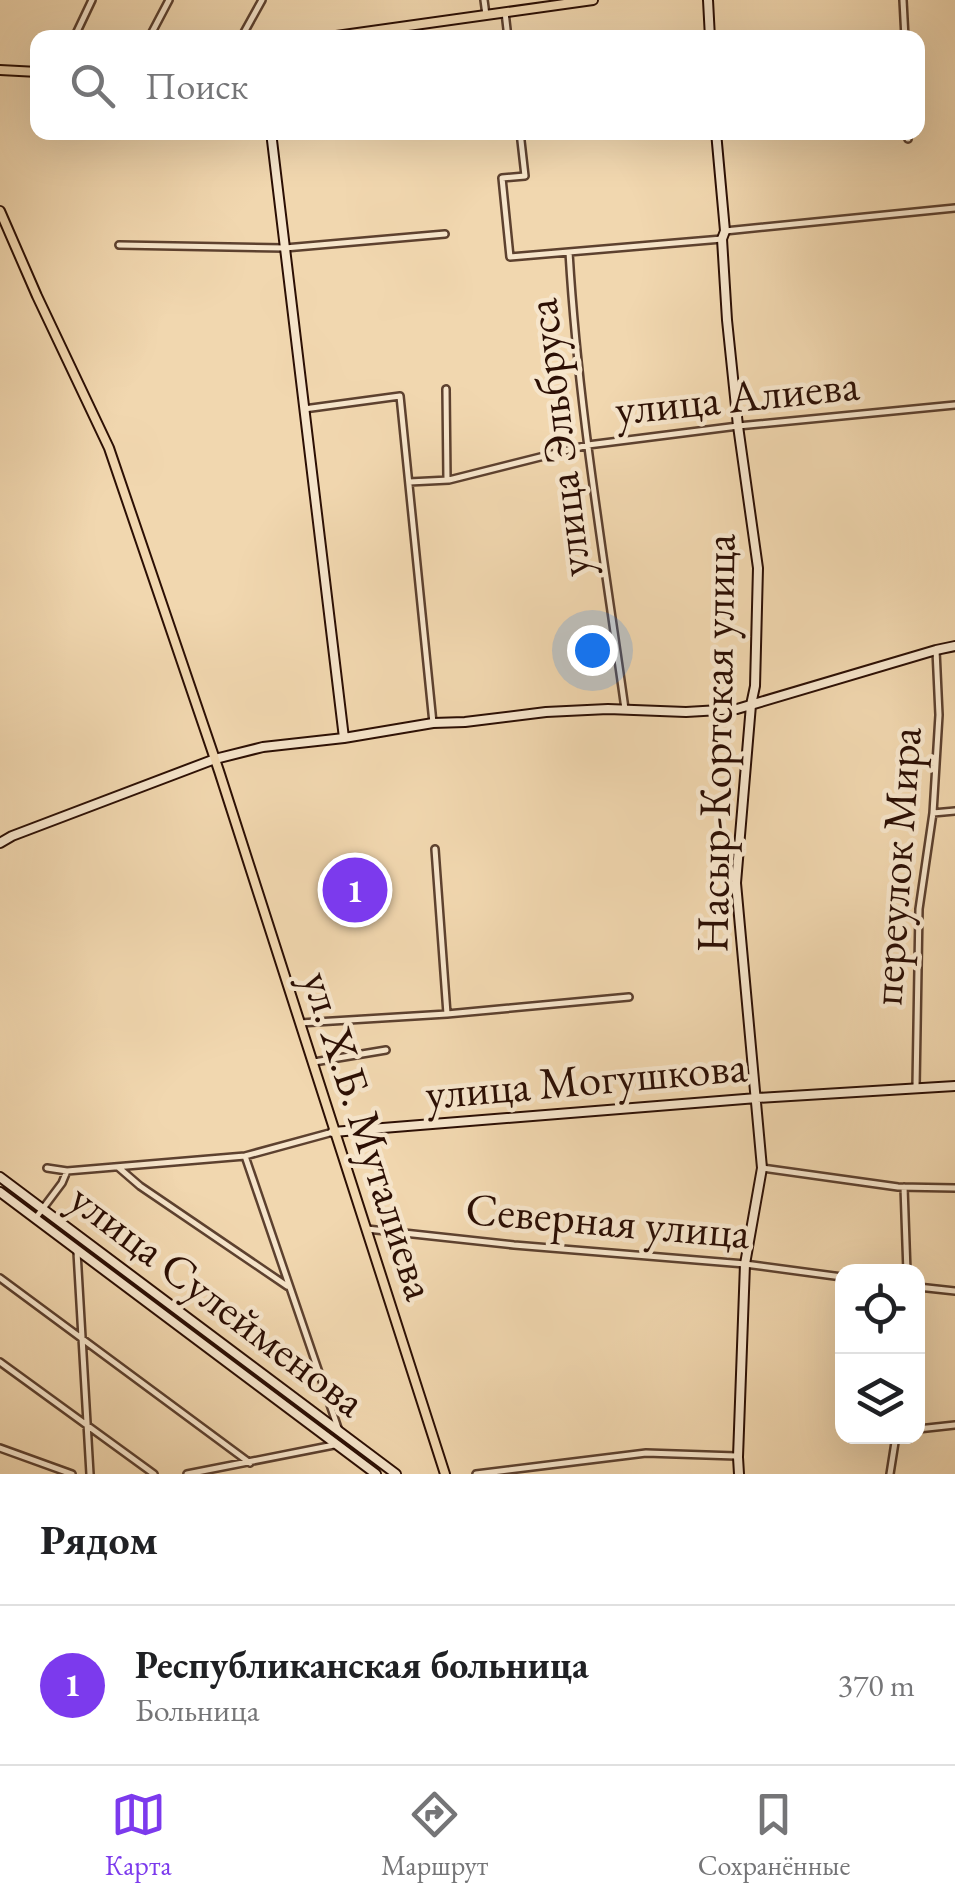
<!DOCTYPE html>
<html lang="ru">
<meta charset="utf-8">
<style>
:root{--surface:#fff;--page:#f2f2f2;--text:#202124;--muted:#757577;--line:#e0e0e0;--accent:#7c3aed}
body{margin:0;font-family:"EB Garamond",serif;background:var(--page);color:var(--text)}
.controls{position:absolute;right:30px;bottom:30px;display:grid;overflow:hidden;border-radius:20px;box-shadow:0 10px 40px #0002}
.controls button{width:90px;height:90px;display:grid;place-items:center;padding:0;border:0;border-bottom:2px solid var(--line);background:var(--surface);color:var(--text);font:50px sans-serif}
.you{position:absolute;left:592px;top:650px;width:35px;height:35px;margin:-25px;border:8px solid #fff;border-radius:50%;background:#1a73e8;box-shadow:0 0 0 15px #1a73e833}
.badge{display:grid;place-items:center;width:65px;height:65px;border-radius:50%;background:var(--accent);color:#fff;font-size:32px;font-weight:700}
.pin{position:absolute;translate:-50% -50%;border:5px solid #fff;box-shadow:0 2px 10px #0006}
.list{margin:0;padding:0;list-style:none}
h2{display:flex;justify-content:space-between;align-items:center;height:130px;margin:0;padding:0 40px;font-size:42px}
h2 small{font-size:32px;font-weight:400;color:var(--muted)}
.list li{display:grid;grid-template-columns:65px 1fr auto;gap:30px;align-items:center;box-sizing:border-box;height:160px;padding:0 40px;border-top:2px solid var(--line)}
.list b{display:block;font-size:38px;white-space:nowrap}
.list p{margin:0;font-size:32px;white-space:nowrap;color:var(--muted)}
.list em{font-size:32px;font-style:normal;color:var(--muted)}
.icon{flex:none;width:55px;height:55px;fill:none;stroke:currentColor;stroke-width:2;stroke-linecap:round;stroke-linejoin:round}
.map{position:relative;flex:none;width:955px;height:1474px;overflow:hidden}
.search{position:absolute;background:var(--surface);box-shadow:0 10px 40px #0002;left:30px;right:30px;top:30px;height:110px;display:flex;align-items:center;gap:25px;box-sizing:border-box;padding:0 35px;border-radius:20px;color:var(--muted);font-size:38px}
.sheet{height:290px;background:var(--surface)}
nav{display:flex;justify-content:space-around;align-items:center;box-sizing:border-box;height:140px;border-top:2px solid var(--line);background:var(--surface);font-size:28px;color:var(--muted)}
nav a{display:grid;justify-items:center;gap:5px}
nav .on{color:var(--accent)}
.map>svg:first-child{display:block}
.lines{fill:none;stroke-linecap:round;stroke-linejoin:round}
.street-casing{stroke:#5d412f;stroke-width:10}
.secondary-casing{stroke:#2c0f04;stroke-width:12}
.primary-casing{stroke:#2c0f04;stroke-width:12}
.street{stroke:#f6e5cb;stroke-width:5}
.secondary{stroke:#f6e5cb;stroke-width:8}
.primary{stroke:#f1d7af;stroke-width:8}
.labels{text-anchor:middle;stroke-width:9;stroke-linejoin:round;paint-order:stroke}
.street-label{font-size:45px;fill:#2c0f04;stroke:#f6e5cb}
</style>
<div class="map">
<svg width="955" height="1474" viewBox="0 0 955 1474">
<rect width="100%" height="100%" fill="#f1d7af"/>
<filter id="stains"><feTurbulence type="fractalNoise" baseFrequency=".002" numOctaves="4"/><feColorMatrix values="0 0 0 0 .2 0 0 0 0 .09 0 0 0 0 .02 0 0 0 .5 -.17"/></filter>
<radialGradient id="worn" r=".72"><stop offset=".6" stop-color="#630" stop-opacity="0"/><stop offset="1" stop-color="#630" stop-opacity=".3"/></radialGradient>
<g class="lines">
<g class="street-casing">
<path id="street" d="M484 0 486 15
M903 0 905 38
M505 12 508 38
M74 38 92 0
M149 38 169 0
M241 38 262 0
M520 132 525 176 502 178 510 257 722 239
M908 132V139
M725 231 955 208
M119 245 285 248 445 234
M569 252C578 406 604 557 625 709
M446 389 447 480
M304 409 400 396 433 723
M409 482 449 480 588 445 738 426 955 405
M933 813 955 811
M435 849 447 1014
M300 1023 447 1014 629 997
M314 1062 386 1050
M916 1087 919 909 933 813 939 715 936 650
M245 1156 338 1428
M118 1167 140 1186 287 1286
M47 1168 67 1171 245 1156 333 1132
M762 1168 898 1187 955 1188
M904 1187 907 1272
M35 1219 62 1183 67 1171
M367 1229 514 1245 745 1264 842 1277
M77 1252 90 1474
M0 1278 250 1463
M918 1287 955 1291
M0 1362 154 1474
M918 1429 955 1425
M0 1448 72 1474
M187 1474 334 1445
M476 1474 646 1453 736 1456
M890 1474 896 1436"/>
</g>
<g class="secondary-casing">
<path id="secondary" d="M708 0 710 38
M271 132 344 738
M716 132 725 231 722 239 727 320 738 426 758 568 755 686 751 705 736 883 762 1168 745 1264 738 1457 739 1474
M0 843 12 836 215 759 263 747 344 738 433 723 465 722 546 712 608 709 686 712 737 709 936 650 955 646
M333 1132 757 1098 955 1086
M0 1177 396 1474
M0 1192 376 1474"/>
</g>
<g class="primary-casing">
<path id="primary" d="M322 38 593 0
M0 70 38 72
M0 211 37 296 109 448 219 771 445 1474"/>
</g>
<use href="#street" class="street"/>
<use href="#secondary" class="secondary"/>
<use href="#primary" class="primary"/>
</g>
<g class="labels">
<g class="street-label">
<text transform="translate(737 396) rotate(-6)" y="16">улица Алиева</text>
<text transform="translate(557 438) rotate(-97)" y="16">улица Эльбруса</text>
<text transform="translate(715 743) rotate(-89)" y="16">Насыр-Кортская улица</text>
<text transform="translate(895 866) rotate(-86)" y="16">переулок Мира</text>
<text transform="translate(586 1079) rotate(-5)" y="16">улица Могушкова</text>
<text transform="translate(370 1135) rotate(72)" y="16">ул. Х.Б. Муталиева</text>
<text transform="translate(608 1220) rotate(5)" y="16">Северная улица</text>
<text transform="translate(218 1299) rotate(37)" y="16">улица Сулейменова</text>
</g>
</g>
<rect width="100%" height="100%" filter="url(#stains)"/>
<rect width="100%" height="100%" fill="url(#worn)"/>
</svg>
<div class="controls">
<button><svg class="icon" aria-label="locate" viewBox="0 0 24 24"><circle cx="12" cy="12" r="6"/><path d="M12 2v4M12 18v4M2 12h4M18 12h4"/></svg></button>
<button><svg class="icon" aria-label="layers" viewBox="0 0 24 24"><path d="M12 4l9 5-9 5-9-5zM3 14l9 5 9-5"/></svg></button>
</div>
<div class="you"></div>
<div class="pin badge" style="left:355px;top:890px">1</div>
<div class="search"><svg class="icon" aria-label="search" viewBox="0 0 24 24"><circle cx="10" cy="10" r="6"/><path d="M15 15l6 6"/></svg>Поиск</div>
</div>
<section class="sheet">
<h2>Рядом<small></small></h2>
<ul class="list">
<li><span class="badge">1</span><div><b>Республиканская больница</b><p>Больница</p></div><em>370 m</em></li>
</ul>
</section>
<nav>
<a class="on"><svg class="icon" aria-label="map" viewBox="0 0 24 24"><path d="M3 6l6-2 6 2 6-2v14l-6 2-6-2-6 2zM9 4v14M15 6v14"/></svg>Карта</a>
<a><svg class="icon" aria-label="directions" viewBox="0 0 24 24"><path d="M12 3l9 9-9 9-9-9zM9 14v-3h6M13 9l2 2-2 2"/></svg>Маршрут</a>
<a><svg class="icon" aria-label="saved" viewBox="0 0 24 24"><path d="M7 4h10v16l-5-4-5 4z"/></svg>Сохранённые</a>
</nav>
